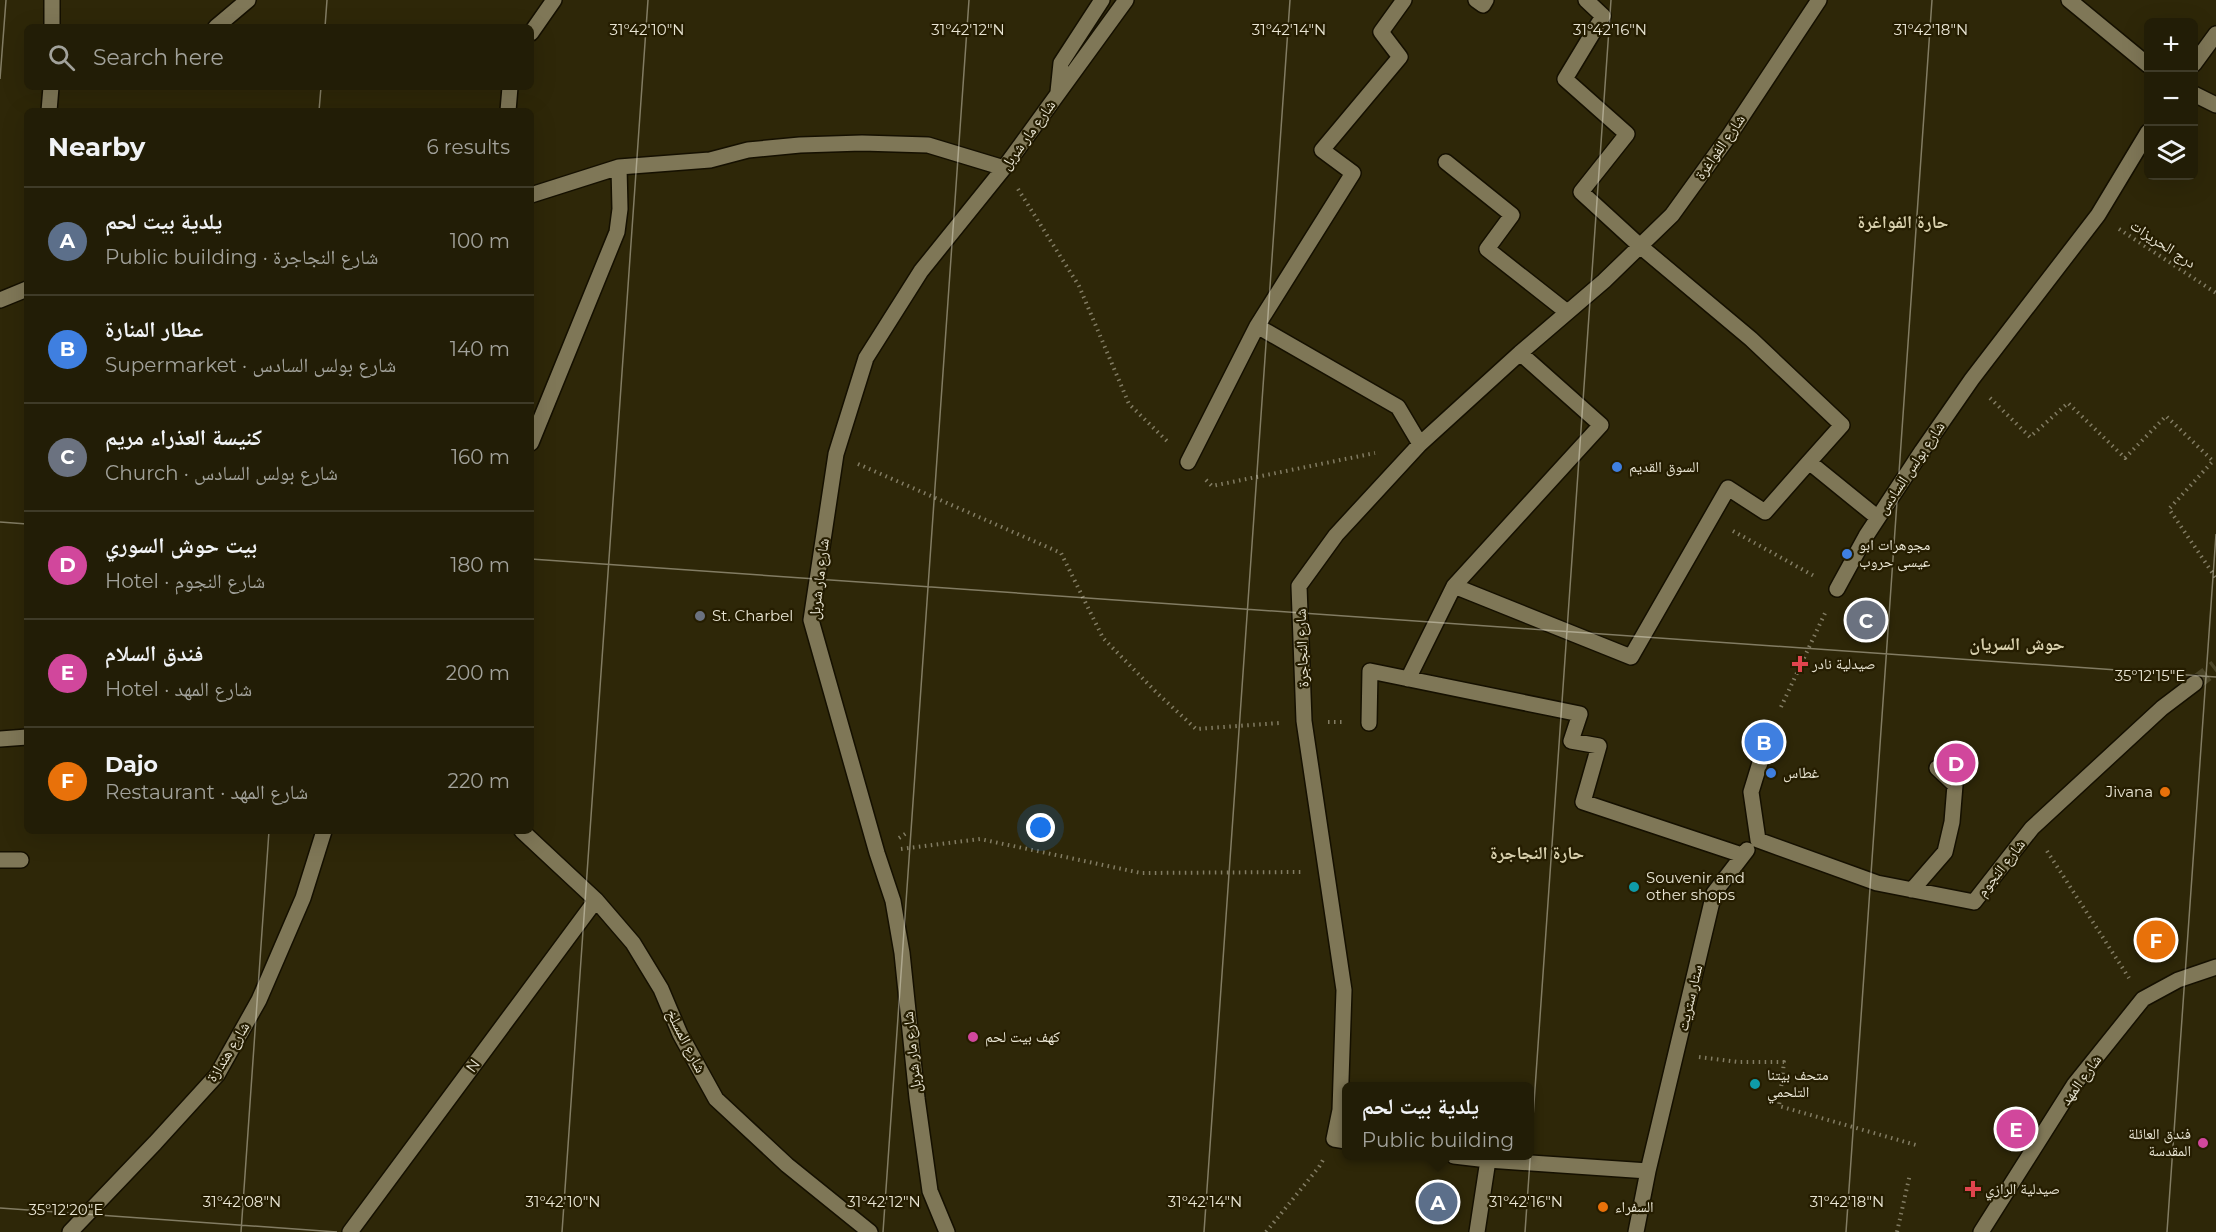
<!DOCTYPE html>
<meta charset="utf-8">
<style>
:root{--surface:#221d06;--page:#2e2a14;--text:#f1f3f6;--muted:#a2a29b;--line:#3f3b28;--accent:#db2777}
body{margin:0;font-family:Montserrat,"Noto Naskh Arabic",sans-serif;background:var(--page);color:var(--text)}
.controls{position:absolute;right:18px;top:18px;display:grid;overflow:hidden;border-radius:9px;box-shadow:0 6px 24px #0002}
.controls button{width:54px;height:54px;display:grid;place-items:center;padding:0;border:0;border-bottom:2px solid var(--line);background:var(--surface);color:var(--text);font:30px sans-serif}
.you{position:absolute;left:1041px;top:828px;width:21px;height:21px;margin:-15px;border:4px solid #fff;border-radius:50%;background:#1a73e8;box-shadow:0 0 0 9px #1a73e833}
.badge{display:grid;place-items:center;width:39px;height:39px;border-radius:50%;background:var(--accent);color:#fff;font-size:20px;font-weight:700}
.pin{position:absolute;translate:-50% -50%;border:3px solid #fff;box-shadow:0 2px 6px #0006}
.popup{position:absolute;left:1342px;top:1082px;width:192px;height:78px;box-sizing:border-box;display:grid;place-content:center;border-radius:9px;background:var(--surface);filter:drop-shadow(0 2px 4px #0005);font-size:20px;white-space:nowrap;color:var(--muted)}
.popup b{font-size:22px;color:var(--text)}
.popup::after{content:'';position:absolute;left:50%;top:100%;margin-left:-12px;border:12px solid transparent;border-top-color:var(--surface)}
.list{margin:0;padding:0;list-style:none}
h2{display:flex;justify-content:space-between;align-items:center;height:78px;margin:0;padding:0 24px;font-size:26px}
h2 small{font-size:20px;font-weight:400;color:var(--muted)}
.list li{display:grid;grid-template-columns:39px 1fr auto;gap:18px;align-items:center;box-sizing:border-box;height:108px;padding:0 24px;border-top:2px solid var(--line)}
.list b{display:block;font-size:22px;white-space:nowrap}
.list p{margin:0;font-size:20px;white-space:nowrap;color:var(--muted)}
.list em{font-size:20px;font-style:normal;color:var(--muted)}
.icon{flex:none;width:33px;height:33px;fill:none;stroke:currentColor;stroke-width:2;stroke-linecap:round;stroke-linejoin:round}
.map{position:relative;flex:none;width:2216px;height:1232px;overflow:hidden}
.search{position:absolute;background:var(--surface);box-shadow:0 6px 24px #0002;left:24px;top:24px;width:510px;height:66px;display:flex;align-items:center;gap:15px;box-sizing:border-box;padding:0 21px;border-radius:9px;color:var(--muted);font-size:22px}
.panel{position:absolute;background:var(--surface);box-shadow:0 6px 24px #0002;left:24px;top:108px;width:510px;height:726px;border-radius:9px}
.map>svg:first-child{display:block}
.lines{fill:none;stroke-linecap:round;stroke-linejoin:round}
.minor-tunnel{stroke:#4a4426;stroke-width:15;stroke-dasharray:15 8;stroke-linecap:butt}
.minor-casing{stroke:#151000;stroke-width:18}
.path{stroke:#827c63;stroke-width:4;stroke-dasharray:1.5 4.5;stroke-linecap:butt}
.minor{stroke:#7f7757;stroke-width:15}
.ticks{fill:none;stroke:#e9e5d3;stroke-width:1.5;stroke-opacity:0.45}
.shop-dot{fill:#3f7fe0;stroke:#251d00;stroke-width:2}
.worship-dot{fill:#6b7280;stroke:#251d00;stroke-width:2}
.health-dot{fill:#e0444e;stroke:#251d00;stroke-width:2}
.food-dot{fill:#e8710a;stroke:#251d00;stroke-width:2}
.culture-dot{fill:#0f9aa8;stroke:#251d00;stroke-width:2}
.hotel-dot{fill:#d1479c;stroke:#251d00;stroke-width:2}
.labels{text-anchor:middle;stroke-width:4.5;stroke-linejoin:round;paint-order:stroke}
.street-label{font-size:15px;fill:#e9e5d3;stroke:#251d00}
.poi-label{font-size:15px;fill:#e9e5d3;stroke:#251d00;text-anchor:start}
.quarter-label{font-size:18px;font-weight:bold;fill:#d8d0ad;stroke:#251d00}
.ticks-label{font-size:15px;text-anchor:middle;fill:#e9e5d3;stroke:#251d00;stroke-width:4.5;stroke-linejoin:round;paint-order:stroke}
</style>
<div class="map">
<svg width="2216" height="1232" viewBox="0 0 2216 1232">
<rect width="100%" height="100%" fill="#2e2708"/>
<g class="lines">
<path class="minor-tunnel" d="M2195 683 2216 667"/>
<g class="minor-casing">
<path id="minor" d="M1476 0 1483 5 1486 0
M1586 0 1603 16 1565 79 1627 134 1581 192 1640 246 1751 339 1842 425 1809 462
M2069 0 2148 65
M52 27V0
M216 27 248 0
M531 33 554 0
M2194 64 2216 34
M1058 92 1061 63 1102 0
M2194 94 2216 105
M49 111 51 87
M508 111 510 87
M1446 162 1512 215 1487 249 1567 312
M531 195 619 167 710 160 748 150 800 145 862 143 928 145 1004 168
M0 300 27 289
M1257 326 1398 407 1420 444
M531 443 617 232 620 209 619 167
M1188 462 1257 326 1353 173 1322 150 1400 57 1381 32 1404 0
M1454 586 1631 657 1728 488 1765 512 1809 462 1878 518
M1837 589 1866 536 1922 451 1972 379 2098 215 2148 132
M1408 679 1454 586 1601 425 1520 353
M1369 723 1370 671 1580 714 1571 741 1599 746 1583 802 1742 855
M0 739 27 737
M522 831 596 900 633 943 661 989 680 1034 716 1099 787 1165 870 1232
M1758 840 1877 883 1974 902 2032 828 2162 708 2195 683
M1758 840 1751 792 1770 730
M0 860H21
M1912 890 1945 852 1952 822 1955 785 1937 768
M1346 1141 1334 1139 1340 1110 1344 990 1304 721 1299 586 1336 535 1420 444 1520 353 1604 281 1672 215 1729 136 1819 0
M1454 1156 1488 1160 1477 1232
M1488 1160 1648 1171
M70 1232 155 1143 217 1075 259 1000 303 898 324 831
M350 1232 596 900
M947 1232 930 1191 917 1098 902 953 893 901 877 853 811 620 836 454 866 358 921 271 1004 168 1126 0
M1636 1232 1648 1171 1714 893 1747 850
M1981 1232 2074 1085 2143 999 2178 980 2216 967"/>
</g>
<path class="path" d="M1018 189 1079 286 1129 404 1169 443
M2119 229 2216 293
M1990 398 2030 437 2068 403 2125 458 2166 416 2213 461 2169 509 2216 578
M858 464 1061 553 1103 638 1157 693 1196 729 1279 723
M1206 480 1212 486 1375 453
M1733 531 1816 577
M1781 707 1826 611
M1328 722H1345
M899 838 908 832
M901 849 980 839 1141 873 1301 872
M2047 851 2129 978
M1699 1057 1738 1062H1784L1779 1106 1916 1145
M1266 1232 1319 1167 1323 1160
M1897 1232 1910 1174"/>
<use href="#minor" class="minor"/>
</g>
<path class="ticks" d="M325 27 327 0M0 79 6 0M319 111 321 87M0 522 27 524M531 559 2216 677M0 1208 337 1232M241 1232 269 831M562 1232 648 0M883 1232 969 0M1204 1232 1290 0M1525 1232 1611 0M1846 1232 1932 0M2167 1232 2216 534"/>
<g class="shop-dot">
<circle cx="1617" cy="467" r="6"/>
<circle cx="1847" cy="554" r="6"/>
<circle cx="1771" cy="773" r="6"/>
</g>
<circle class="worship-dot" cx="700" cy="616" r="6"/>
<g class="health-dot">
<path d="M1797 655h6v6h6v6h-6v6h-6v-6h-6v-6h6z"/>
<path d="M1970 1180h6v6h6v6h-6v6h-6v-6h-6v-6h6z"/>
</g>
<g class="food-dot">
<circle cx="2165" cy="792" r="6"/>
<circle cx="1603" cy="1207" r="6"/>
</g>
<g class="culture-dot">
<circle cx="1634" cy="887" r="6"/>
<circle cx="1755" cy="1084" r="6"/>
</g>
<g class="hotel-dot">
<circle cx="973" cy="1037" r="6"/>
<circle cx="2203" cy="1143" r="6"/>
</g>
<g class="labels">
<g class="street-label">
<text transform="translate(1028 135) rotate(-54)" y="5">شارع مار شربل</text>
<text transform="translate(1720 147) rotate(-55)" y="5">شارع الفواغرة</text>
<text transform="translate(2163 244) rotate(33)" y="5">درج الحريزات</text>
<text transform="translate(1911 468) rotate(-56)" y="5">شارع بولس السادس</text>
<text transform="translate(819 579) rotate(-83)" y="5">شارع مار شربل</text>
<text transform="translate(1302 648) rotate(-92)" y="5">شارع النجاجرة</text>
<text transform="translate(2001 868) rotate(-52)" y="5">شارع النجوم</text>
<text transform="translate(1690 998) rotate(-77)" y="5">ستار ستريت</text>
<text transform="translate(686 1041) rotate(63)" y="5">شارع المسلخ</text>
<text transform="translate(228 1052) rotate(-58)" y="5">شارع هندازة</text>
<text transform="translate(912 1052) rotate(-96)" y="5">شارع مار شربل</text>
<text transform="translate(473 1066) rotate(-54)" y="5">N</text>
<text transform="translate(2081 1080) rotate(-54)" y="5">شارع المهد</text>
</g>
<g class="poi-label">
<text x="1629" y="472">السوق القديم</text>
<text x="1859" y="550">مجوهرات ابو<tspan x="1859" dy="17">عيسى حروب</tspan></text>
<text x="712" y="621">St. Charbel</text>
<text x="1812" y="669">صيدلية نادر</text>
<text x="1783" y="778">غطاس</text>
<text x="2153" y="797" text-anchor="end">Jivana</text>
<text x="1646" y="883">Souvenir and<tspan x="1646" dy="17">other shops</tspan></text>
<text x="985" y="1042">كهف بيت لحم</text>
<text x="1767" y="1080">متحف بيتنا<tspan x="1767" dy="17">التلحمي</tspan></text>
<text x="2191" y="1139" text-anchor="end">فندق العائلة<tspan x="2191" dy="17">المقدسة</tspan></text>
<text x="1985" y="1194">صيدلية الرازي</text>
<text x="1615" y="1212">السفراء</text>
</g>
<g class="quarter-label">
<text x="1903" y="228">حارة الفواغرة</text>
<text x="2017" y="650">حوش السريان</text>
<text x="1537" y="859">حارة النجاجرة</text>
</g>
</g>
<g class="ticks-label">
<text x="647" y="35">31°42'10"N</text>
<text x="968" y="35">31°42'12"N</text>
<text x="1289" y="35">31°42'14"N</text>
<text x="1610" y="35">31°42'16"N</text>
<text x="1931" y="35">31°42'18"N</text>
<text x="2150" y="681">35°12'15"E</text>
<text x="242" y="1207">31°42'08"N</text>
<text x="563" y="1207">31°42'10"N</text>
<text x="884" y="1207">31°42'12"N</text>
<text x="1205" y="1207">31°42'14"N</text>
<text x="1526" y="1207">31°42'16"N</text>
<text x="1847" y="1207">31°42'18"N</text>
<text x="66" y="1215">35°12'20"E</text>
</g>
</svg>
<div class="controls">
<button>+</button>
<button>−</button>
<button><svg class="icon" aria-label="layers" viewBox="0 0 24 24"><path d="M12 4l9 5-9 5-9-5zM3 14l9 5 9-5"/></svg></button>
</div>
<div class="you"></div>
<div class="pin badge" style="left:1438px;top:1202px;background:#5c6f8a">A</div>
<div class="popup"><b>يلدية بيت لحم</b>Public building</div>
<div class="pin badge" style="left:1764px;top:742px;background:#3f7fe0">B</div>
<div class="pin badge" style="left:1866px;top:620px;background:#6b7280">C</div>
<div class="pin badge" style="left:1956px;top:763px;background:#d1479c">D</div>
<div class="pin badge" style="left:2016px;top:1129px;background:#d1479c">E</div>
<div class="pin badge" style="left:2156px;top:940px;background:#e8710a">F</div>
<div class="search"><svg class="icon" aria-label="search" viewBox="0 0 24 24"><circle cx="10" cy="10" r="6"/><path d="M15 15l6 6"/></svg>Search here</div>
<section class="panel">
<h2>Nearby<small>6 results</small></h2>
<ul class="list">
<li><span class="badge" style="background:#5c6f8a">A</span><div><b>يلدية بيت لحم</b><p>Public building · شارع النجاجرة</p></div><em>100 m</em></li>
<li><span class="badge" style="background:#3f7fe0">B</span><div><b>عطار المنارة</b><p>Supermarket · شارع بولس السادس</p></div><em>140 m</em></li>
<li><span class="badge" style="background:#6b7280">C</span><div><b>كنيسة العذراء مريم</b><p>Church · شارع بولس السادس</p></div><em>160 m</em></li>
<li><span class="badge" style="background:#d1479c">D</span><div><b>بيت حوش السوري</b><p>Hotel · شارع النجوم</p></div><em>180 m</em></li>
<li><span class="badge" style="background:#d1479c">E</span><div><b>فندق السلام</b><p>Hotel · شارع المهد</p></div><em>200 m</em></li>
<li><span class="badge" style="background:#e8710a">F</span><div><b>Dajo</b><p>Restaurant · شارع المهد</p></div><em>220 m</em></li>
</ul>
</section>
</div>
